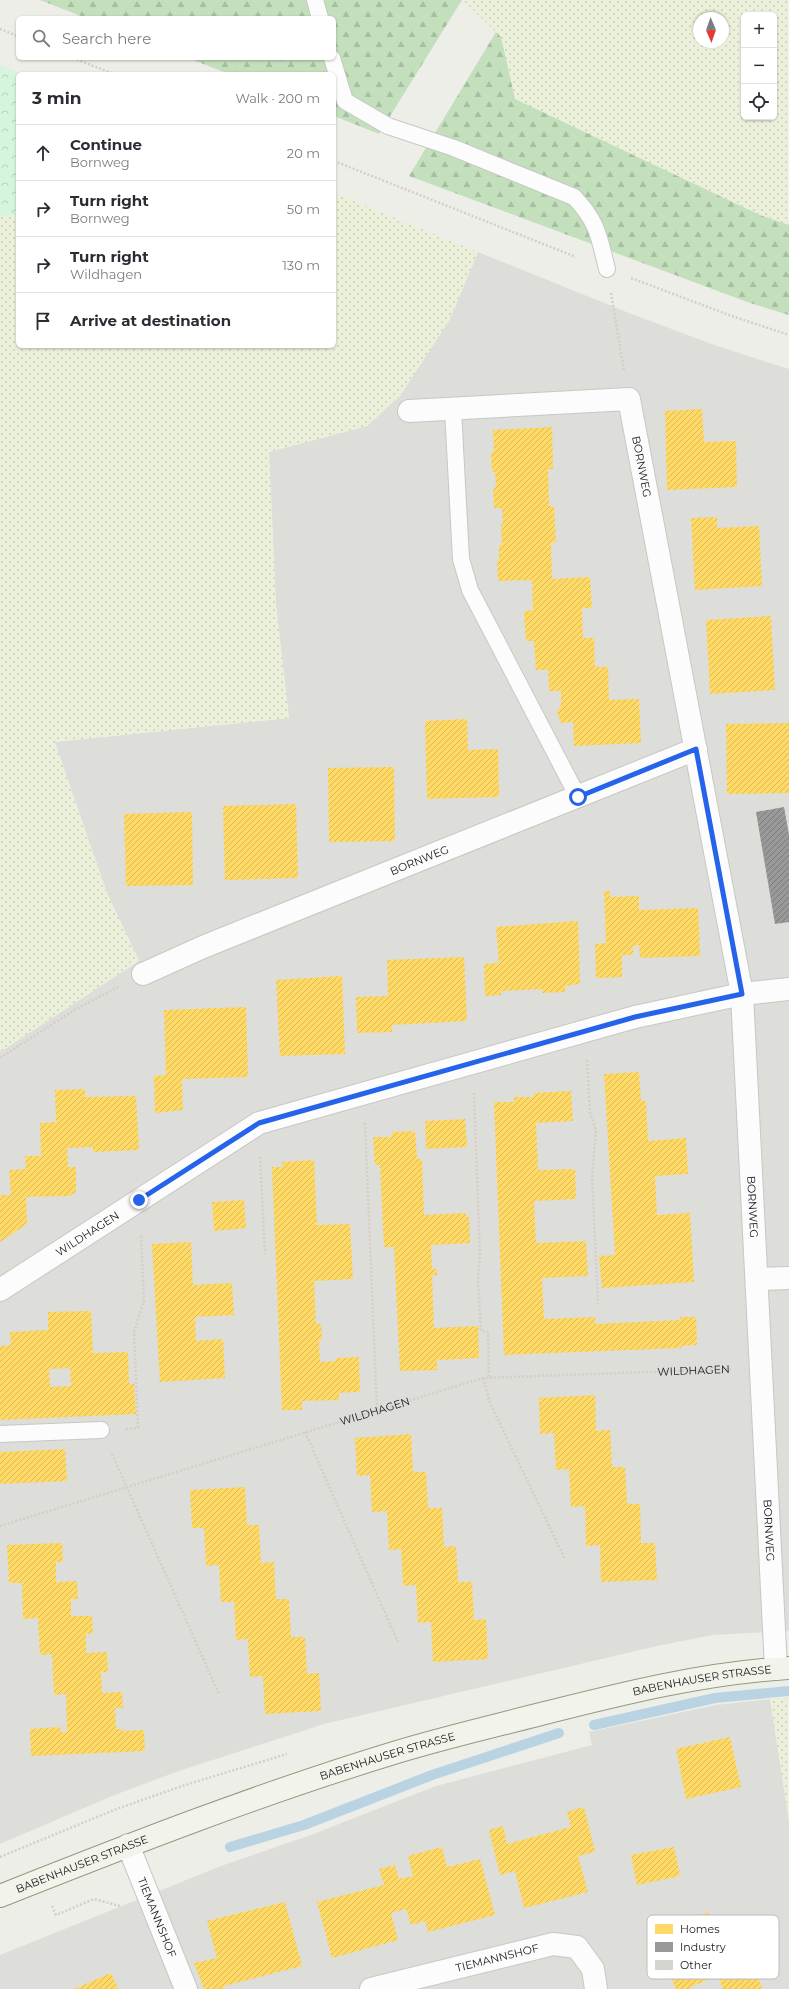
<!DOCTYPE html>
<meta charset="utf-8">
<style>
:root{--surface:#fff;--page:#f2f2f3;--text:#2b2b33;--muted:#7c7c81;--line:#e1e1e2}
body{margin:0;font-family:Montserrat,sans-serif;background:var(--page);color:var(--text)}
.controls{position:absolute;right:12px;top:12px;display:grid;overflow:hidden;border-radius:6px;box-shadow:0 1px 3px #0004}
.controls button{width:36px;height:36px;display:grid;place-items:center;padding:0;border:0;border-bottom:1px solid var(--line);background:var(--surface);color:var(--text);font:20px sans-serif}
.compass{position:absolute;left:693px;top:12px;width:36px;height:36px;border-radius:50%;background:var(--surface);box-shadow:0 1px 3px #0004;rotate:178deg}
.stop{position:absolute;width:12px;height:12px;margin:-9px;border:3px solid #2563eb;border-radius:50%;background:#fff}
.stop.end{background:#2563eb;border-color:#fff;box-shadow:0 1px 4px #0008}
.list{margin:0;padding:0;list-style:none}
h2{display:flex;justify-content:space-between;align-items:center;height:52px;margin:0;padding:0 16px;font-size:17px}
h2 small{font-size:13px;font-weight:400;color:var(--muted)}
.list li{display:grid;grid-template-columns:26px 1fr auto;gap:12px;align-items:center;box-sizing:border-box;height:56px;padding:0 16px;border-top:1px solid var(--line)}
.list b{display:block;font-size:15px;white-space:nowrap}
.list p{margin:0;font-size:13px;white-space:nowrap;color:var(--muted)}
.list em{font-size:13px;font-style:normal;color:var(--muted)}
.icon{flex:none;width:22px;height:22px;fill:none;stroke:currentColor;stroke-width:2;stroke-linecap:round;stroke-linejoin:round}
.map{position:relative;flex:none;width:789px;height:1989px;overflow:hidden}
.search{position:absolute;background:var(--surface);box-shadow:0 1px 3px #0004;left:16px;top:16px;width:320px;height:44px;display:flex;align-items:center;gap:10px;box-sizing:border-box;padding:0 14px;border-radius:6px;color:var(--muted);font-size:15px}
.panel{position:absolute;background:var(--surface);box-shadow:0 1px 3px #0004;left:16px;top:72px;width:320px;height:276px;border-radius:6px}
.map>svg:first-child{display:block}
.residential{fill:#ddddda}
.farmland{fill:url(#farmland-dots);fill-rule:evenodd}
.forest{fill:url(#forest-firs)}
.park{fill:url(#park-crowns)}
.homes{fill:url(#homes-hatch);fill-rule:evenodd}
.industry{fill:url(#industry-hatch)}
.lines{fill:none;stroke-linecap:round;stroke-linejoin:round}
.stream{stroke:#bad3e3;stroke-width:10}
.building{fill:url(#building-hatch)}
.service-casing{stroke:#c7c7c5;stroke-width:18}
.minor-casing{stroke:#c7c7c5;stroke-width:24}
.secondary-casing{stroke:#939a7f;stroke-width:24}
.path{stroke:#d8ccc7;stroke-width:2.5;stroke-dasharray:2 2;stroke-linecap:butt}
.service{stroke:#fcfcfc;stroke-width:16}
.minor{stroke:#fcfcfc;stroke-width:22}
.secondary{stroke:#f2f4ec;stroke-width:22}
.route{stroke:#2563eb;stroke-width:5}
.labels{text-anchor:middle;stroke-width:4;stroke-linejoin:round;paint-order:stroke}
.street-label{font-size:11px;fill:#202020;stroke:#fff}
.key{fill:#fff;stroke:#bcbcbc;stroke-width:1}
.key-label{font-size:11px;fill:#202020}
</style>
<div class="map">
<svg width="789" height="1989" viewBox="0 0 789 1989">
<defs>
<pattern id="farmland-dots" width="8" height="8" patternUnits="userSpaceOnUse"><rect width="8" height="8" fill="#ebf0db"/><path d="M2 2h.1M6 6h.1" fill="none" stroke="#c9cebc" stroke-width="1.8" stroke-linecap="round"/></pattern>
<pattern id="forest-firs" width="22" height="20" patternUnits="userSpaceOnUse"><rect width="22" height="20" fill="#c3dfbc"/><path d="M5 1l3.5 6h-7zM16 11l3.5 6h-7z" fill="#a7bfa1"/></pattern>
<pattern id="park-crowns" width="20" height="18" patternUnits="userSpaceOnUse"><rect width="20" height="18" fill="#d5f6dc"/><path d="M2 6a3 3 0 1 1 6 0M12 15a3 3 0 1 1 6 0" fill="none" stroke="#b7d3bc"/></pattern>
<pattern id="homes-hatch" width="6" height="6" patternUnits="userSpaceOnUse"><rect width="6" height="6" fill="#ffd966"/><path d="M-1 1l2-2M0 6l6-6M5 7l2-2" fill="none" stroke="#daba58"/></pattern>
<pattern id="industry-hatch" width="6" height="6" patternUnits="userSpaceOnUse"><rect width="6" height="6" fill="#999"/><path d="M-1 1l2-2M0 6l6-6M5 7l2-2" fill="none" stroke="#7c7c7c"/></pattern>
<pattern id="building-hatch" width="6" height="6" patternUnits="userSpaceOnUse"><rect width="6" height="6" fill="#d5d4d0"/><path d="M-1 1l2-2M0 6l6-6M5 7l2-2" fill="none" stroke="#b7b6b2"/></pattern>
</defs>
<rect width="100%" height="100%" fill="#eeeee9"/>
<path class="residential" d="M478 252 629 313 717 346 789 369V1631L713 1635 657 1646 324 1724 176 1772 112 1796 0 1844V1052L139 961 107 893 54 742 289 718 276 605 269 452 367 426 449 321Z
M770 1699 789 1821V1989H0V1955L221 1866 308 1836 436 1786 592 1745 589 1732 716 1705Z"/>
<path class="farmland" d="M463 0H789V225L760 215 515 99 501 37ZM744 15H774V117H744ZM699 18H723V42H699Z
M334 193 478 252 449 321 400 396 367 426 269 452 276 605 289 718 55 742 107 893 139 961 0 1052V216L18 214V346H334Z
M789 1698V1821L770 1699Z"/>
<path class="forest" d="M40 0H462L379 134 334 116V74H229L188 58H334V18H86Z
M496 32 501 37 515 99 760 215 789 225V315L750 303 409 176Z"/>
<path class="park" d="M0 65 23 74H18V214L0 216Z"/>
<path class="homes" d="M702 409 704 442 736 441 737 487 667 490 665 411Z
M552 427 553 469H548L549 506H554L556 542 551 543 552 579 590 577 592 608H582L583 638H594L595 667H608L609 700 639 699 641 743 574 746 573 722 561 723 557 712 561 705V691H549L548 670H536L534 641H526L524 611 533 610 532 580 498 581 497 561H499V545H502L501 524H503L502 508H494L493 488H496L495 472H492L491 452H494L493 430Z
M717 517V528L759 526 762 586 695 590 691 518Z
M771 616 775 690 710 694 706 620Z
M467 719 468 750 498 749 499 797 427 799 425 721Z
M789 723V793L727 794 726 724Z
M394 767 395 841 329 842 328 768Z
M296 804 298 878 225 880 223 806Z
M192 812 193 885 126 886 124 814Z
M604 891H610V897L639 896V910L698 908 700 956 640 958 639 945 633 946V955H622V977L596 978 595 944 606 943Z
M578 921 580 984 565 986V992L542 993V989L501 991V995L485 996 484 964 499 963 496 927Z
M464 957 467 1021 392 1025V1032L357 1033 356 997 388 996 387 960Z
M342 976 345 1054 280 1056 276 980Z
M246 1007 248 1077 182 1079 183 1110 155 1113 154 1076 166 1075 164 1010Z
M639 1072 641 1101H646L648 1141 686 1138 688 1174 655 1176 657 1215 690 1213 694 1282 602 1288 599 1256 615 1255 604 1074Z
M85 1089V1097L136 1096 139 1150 93 1152V1147L67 1148 68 1167H76V1192L69 1196 26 1197 27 1224 0 1242V1195H11L9 1170 26 1169 25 1156H41L40 1123 56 1122 55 1090Z
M571 1091 573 1121 536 1123 538 1170 575 1169 576 1199 534 1201 536 1243 586 1241 588 1276 542 1278 544 1319 595 1317V1324L680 1320V1317H696L697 1345 681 1346V1348L504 1355 494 1102H514V1097H534V1093Z
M465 1119 467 1147 426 1149 425 1121Z
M415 1131 417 1159H422L424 1215 466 1213V1217H469L470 1243 431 1245 432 1269H437V1275L432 1276 434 1328 478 1326 479 1358 437 1360V1370L400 1371 394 1247H384L380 1165H375L373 1137H392V1132Z
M314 1160 317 1225 350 1224 353 1279 314 1281 316 1324H321L322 1340H319L320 1362 336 1361V1358L359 1357 360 1392 339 1393V1400L302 1401V1410H282L272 1167H283L282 1162Z
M244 1200 246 1228 214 1231 212 1202Z
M191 1242 193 1285 232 1283 234 1315 195 1317 196 1341 223 1339 225 1378 160 1382 152 1244Z
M91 1311 93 1353 128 1352 129 1384H134L136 1414 0 1420V1346L11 1345 10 1332 48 1330V1312ZM70 1368 71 1386 50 1387 49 1369Z
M595 1395 596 1431 610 1430 612 1467H625L627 1504H640L641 1543H655L657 1580 601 1582 600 1545 586 1546 585 1506 571 1507 569 1469 556 1470 554 1433 540 1434 539 1398Z
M411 1434 413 1472H426L428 1508H442L444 1547 456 1546 458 1582H472L474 1620 486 1619 488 1659 433 1662 431 1622 418 1623 416 1585 403 1586 401 1549 389 1550 387 1511 372 1512 370 1475 357 1476 355 1438Z
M65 1449 67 1481 0 1484V1452Z
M245 1487 247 1525H259L261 1563 274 1562 276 1599H289L291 1637H305L307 1674 319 1673 321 1711 265 1714 263 1676 250 1677 248 1639 236 1640 234 1602H221L219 1565 206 1566 204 1528H192L190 1490Z
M62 1543 63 1562H56V1582L77 1581 78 1599H71V1616H92L93 1633 86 1634V1653L107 1652 108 1672H101L102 1693 122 1692 123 1708H115L116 1729H122L123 1731 144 1730 145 1751 31 1756 30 1729 60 1727 61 1732H67L66 1694 54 1695 52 1654 40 1655 38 1618 23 1619 22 1583H9L7 1545Z
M730 1737 741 1787 686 1799 676 1749Z
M584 1807 595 1852 578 1856 588 1892 524 1908 515 1871 500 1875 489 1830 503 1826 507 1844 571 1827 567 1812Z
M442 1847 447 1867 480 1859 495 1915 428 1932 425 1921 411 1925 406 1909 391 1913 398 1940 332 1958 317 1902 384 1885 379 1869 395 1865 399 1879 413 1876 408 1856Z
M674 1847 680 1876 637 1885 631 1855Z
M285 1902 302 1966 224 1986V1989H204L194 1963 217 1958 207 1921Z
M708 1912 730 1968 752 1959 762 1989H723L718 1976 690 1987 691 1989H676L671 1977 663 1980 652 1953 661 1949 654 1932Z
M111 1973 118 1989H74L81 1986Z"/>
<path class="industry" d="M784 807 789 835V922L775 924 756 812Z"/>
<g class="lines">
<path class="stream" d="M594 1725 715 1698 789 1691
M230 1847 304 1825 432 1775 559 1733"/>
</g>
<path class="building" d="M272 58H285L283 62Z"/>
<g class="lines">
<g class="service-casing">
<path id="service" d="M315 0 320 18
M332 58 345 101 388 126 454 148 574 197C598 222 599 237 607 269
M453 410 461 559 470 590 578 797
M0 1434 101 1430"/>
</g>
<g class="minor-casing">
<g id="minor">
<path id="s2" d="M409 411 629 399 742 994 776 1669"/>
<path id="s3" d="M143 974 203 947 696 749"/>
<path d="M758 1279 789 1278"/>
<path id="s4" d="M0 1290 259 1123 635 1017 742 994 789 989"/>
<path id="s5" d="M128 1845 186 1989"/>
<path id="s6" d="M371 1989 553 1944 577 1947 593 1969 596 1989"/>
</g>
</g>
<g class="secondary-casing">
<g id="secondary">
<path id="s7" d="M0 1896C131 1844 262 1793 397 1752 443 1738 490 1727 537 1715 620 1694 703 1673 789 1668"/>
</g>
</g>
<g class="path">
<path d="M0 29 18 36"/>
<path d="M73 58 114 74"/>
<path d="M334 161 576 257"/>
<path d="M631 278 729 315 789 335"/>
<path d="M611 293 624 371"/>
<path d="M0 1058 74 1010 118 987"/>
<path d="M587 1060 590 1112 596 1131 592 1176 598 1304"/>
<path d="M474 1093 480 1256 478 1281 481 1331 488 1332 489 1378"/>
<path d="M365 1123 377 1411"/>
<path d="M260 1157 265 1254"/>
<path d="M483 1378 490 1403 565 1559"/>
<path d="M126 1429 138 1428 134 1332 144 1300 141 1235"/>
<path d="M305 1432 398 1642"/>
<path d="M112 1454 219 1694"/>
<path id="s1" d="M0 1526 483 1378 731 1369"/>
<path d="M0 1857 114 1810 182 1786 287 1754"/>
<path d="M52 1906 56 1915 94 1899 120 1906"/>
</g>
<use href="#service" class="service"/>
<use href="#minor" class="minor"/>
<use href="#secondary" class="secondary"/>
</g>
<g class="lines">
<path class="route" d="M139 1200 259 1123 635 1017 742 994 696 749 578 797"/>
</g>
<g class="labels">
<g class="street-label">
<text dy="4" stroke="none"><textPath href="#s2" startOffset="289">BORNWEG</textPath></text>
<text dy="4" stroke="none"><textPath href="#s3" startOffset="299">BORNWEG</textPath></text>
<text dy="4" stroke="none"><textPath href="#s2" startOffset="1039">BORNWEG</textPath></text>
<text dy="4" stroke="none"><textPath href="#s4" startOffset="104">WILDHAGEN</textPath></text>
<text dy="4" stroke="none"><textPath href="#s1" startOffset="716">WILDHAGEN</textPath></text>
<text dy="4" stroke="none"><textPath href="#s1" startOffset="392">WILDHAGEN</textPath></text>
<text dy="4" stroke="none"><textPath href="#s2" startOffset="1363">BORNWEG</textPath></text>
<text dy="4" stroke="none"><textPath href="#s7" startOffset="736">BABENHAUSER STRASSE</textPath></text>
<text dy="4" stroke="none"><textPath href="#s7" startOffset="412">BABENHAUSER STRASSE</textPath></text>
<text dy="4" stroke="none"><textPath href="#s7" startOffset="88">BABENHAUSER STRASSE</textPath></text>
<text dy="4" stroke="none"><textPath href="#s5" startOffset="78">TIEMANNSHOF</textPath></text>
<text dy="4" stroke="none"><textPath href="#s6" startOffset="130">TIEMANNSHOF</textPath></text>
</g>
</g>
<rect x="647" y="1915" width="132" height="64" rx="6" class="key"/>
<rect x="655" y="1924" width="18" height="10" fill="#ffd966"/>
<rect x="655" y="1942" width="18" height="10" fill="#999"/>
<rect x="655" y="1960" width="18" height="10" fill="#d5d4d0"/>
<g class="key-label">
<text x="680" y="1933">Homes</text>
<text x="680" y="1951">Industry</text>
<text x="680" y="1969">Other</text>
</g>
</svg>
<div class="controls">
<button>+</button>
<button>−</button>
<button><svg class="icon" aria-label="locate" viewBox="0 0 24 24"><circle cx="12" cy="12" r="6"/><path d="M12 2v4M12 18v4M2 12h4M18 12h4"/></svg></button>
</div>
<svg class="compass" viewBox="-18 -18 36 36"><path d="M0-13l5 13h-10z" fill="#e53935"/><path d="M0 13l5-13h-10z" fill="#7c7c81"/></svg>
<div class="stop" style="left:578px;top:797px"></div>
<div class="stop end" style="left:139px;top:1200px"></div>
<div class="search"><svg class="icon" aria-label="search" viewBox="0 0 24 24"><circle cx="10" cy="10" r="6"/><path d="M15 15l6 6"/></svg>Search here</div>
<section class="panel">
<h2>3 min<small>Walk · 200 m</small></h2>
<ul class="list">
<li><svg class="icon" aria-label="ahead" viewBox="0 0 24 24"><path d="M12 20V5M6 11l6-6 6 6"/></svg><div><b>Continue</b><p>Bornweg</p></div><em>20 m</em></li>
<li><svg class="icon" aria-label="right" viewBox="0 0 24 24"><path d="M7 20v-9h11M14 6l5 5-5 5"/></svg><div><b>Turn right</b><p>Bornweg</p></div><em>50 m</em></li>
<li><svg class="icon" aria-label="right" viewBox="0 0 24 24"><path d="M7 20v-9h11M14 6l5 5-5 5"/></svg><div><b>Turn right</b><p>Wildhagen</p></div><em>130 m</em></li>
<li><svg class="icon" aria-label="arrive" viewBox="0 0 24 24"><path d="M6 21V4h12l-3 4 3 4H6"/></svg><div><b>Arrive at destination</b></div></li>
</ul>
</section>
</div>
